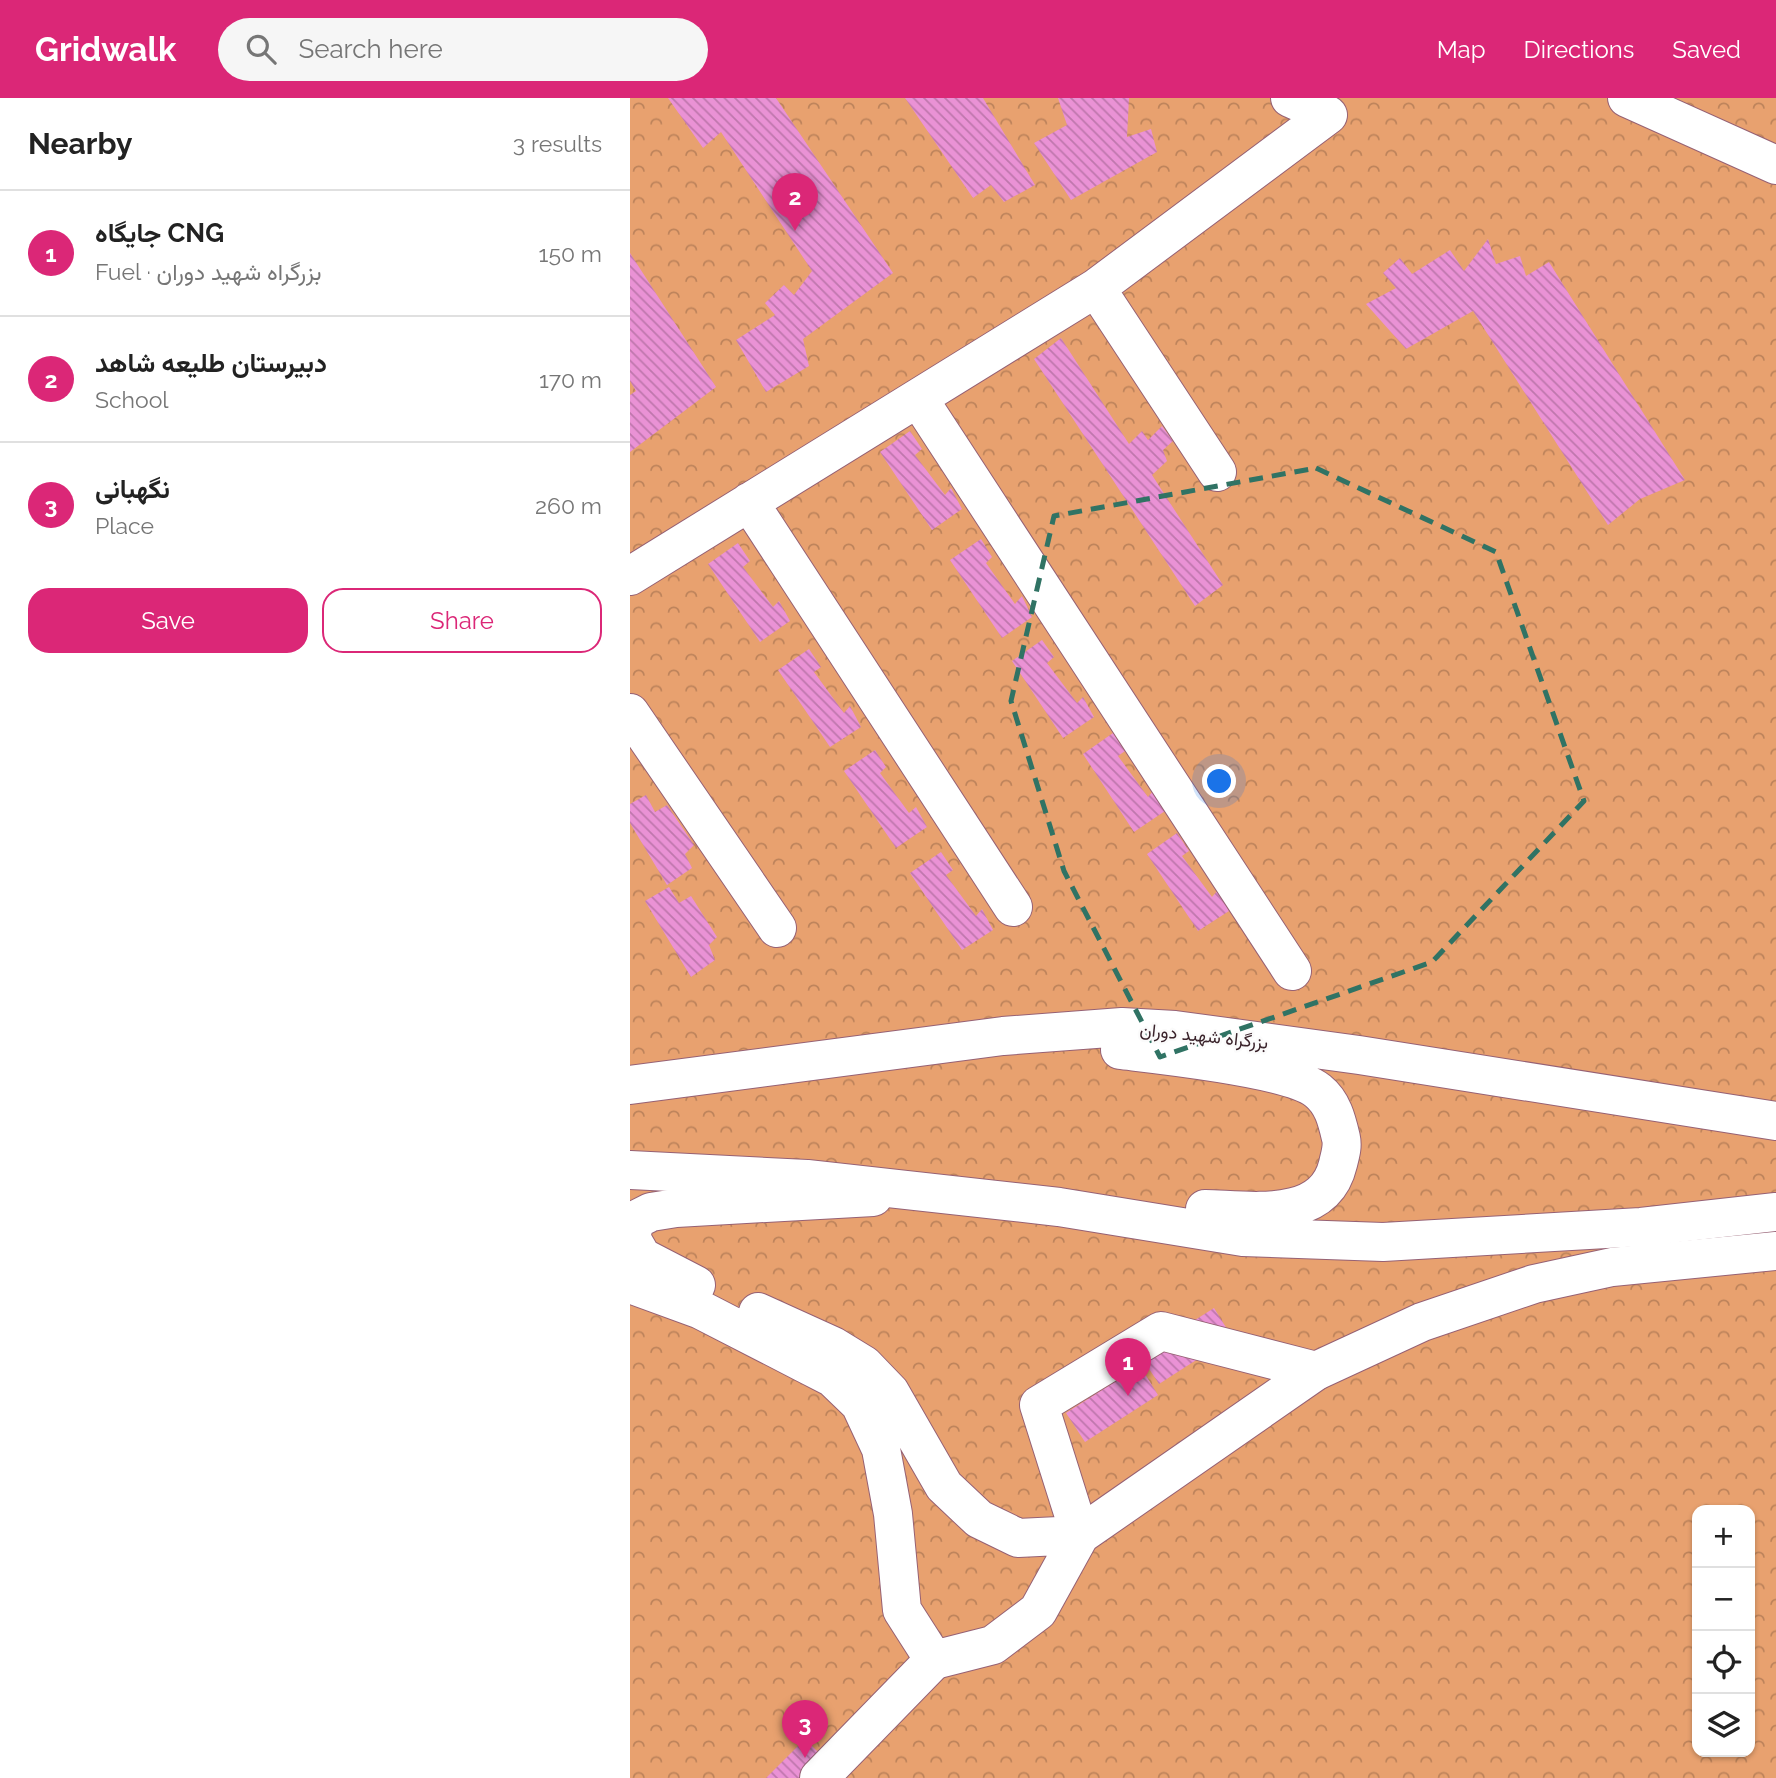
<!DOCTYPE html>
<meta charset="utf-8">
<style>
:root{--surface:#fff;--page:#f6f6f6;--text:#222;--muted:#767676;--line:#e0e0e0;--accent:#db2777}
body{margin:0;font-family:Raleway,Vazirmatn,sans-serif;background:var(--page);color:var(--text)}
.controls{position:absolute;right:21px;bottom:21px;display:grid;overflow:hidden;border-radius:14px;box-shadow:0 2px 5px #0004}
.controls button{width:63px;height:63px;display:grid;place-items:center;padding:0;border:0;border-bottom:2px solid var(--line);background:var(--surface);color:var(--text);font:35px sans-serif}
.you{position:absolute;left:590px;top:684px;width:24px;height:24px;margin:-18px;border:5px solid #fff;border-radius:50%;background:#1a73e8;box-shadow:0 0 0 10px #1a73e833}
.badge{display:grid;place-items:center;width:46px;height:46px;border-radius:50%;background:var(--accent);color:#fff;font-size:23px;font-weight:700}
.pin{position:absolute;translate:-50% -58px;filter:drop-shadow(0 2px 4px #0008)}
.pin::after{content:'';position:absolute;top:37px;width:24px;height:21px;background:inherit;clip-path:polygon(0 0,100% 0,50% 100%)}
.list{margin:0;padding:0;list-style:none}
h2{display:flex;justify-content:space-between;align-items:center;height:91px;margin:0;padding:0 28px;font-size:30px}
h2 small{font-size:23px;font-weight:400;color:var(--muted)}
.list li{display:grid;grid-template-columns:46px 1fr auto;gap:21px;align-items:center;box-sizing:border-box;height:126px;padding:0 28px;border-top:2px solid var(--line)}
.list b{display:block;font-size:26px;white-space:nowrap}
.list p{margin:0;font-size:23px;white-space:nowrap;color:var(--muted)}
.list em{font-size:23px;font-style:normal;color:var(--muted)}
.actions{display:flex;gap:14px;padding:21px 28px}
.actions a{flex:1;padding:16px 0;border:2px solid var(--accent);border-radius:21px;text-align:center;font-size:24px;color:var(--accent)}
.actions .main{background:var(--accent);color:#fff}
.icon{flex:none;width:38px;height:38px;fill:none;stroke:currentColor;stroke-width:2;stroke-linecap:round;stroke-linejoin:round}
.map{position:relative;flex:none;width:1146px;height:1680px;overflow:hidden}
header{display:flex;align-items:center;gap:42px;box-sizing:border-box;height:98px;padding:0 35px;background:var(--accent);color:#fff}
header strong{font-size:33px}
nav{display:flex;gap:38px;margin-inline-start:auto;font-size:24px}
.search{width:490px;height:63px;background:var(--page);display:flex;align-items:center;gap:18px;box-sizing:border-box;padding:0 24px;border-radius:38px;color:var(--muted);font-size:26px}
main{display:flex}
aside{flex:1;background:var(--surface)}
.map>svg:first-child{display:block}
.park{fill:url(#park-crowns);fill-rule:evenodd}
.building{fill:url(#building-back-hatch)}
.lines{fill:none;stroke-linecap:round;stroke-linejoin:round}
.minor-casing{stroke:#966174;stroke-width:40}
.major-casing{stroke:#966174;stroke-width:40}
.highway-casing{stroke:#966174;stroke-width:40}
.minor{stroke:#fff;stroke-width:38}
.major{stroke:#fff;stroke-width:38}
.highway{stroke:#fff;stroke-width:38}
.marked{fill:none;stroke:#307364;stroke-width:5;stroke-dasharray:14 9;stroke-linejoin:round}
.labels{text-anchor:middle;stroke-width:5;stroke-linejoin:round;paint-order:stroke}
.street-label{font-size:18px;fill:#3a232b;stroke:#fbfbfb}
</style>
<header>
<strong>Gridwalk</strong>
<div class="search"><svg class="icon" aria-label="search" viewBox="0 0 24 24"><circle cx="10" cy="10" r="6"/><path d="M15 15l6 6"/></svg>Search here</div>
<nav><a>Map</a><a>Directions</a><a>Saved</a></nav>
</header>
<main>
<aside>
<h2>Nearby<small>3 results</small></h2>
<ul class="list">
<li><span class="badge">1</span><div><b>جایگاه CNG</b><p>Fuel · بزرگراه شهید دوران</p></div><em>150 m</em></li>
<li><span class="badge">2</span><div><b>دبیرستان طلیعه شاهد</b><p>School</p></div><em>170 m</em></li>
<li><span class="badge">3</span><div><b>نگهبانی</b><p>Place</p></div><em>260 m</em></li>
</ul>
<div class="actions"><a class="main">Save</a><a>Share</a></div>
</aside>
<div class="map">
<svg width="1146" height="1680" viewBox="0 0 1146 1680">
<defs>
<pattern id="park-crowns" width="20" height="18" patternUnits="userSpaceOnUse" patternTransform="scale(1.75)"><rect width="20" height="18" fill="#e8a16f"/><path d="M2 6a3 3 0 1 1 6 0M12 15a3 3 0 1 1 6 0" fill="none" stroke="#bd835b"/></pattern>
<pattern id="building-back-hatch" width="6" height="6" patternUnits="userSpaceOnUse" patternTransform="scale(1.75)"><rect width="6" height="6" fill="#ea92d5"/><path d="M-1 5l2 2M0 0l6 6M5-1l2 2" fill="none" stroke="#bf77ad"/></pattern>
</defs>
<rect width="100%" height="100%" fill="#fccadb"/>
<path class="park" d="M0 0H1146V1680H0ZM1067 1412H1120V1654H1067Z"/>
<path class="building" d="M38 0H146L263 175 173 241 179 268 136 294 106 242 145 217 135 205 154 187 164 197 182 173 91 34 73 50Z
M275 0H353L405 87 374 104 361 87 343 100Z
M428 0H499L497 39 521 31 527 54 441 102 404 45 437 27Z
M858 141 866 166 890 158 896 178 919 164 1055 382 1010 401 978 427 843 213 776 251 736 206 766 190 753 175 770 160 782 176 820 152 834 173Z
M0 155 86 289 0 354V297L6 293 0 283Z
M431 240 499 346 512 333 518 342 532 328 543 343 533 352 537 363 522 377 593 487 565 508 404 261Z
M280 333 292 351 285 357 315 397 321 390 332 411 302 432 250 354Z
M351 441 362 459 356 465 385 506 392 498 402 519 372 540 320 462Z
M108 445 120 463 113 469 143 509 149 503 160 523 130 544 78 466Z
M412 542 424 559 417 565 447 605 453 599 464 619 433 640 382 563Z
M179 551 191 569 184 574 214 615 220 608 231 629 200 649 148 572Z
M483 635 495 653 488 658 518 699 524 692 535 713 504 734 453 656Z
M245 652 256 669 250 675 279 715 286 709 297 729 266 750 214 673Z
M16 697 25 714 37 707 64 747 55 756 62 770 37 787 0 725V706Z
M547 735 559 753 552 758 582 799 588 792 599 813 568 833 517 756Z
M311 754 323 772 316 777 346 818 352 811 363 832 332 852 280 775Z
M39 789 49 805 61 798 87 839 79 847 85 862 61 879 15 803Z
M584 1210 602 1239 529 1286 510 1257Z
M510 1268 528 1297 455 1344 436 1315Z
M175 1641 214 1680H136Z"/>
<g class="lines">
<g class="minor-casing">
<path id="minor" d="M466 190 587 374
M288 300 662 873
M119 404 383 809
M0 478 466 190 698 17 660 0
M0 615 147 830
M450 1437 409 1307 531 1233 686 1273
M189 1680 304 1562"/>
</g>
<g class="major-casing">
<path id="major" d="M0 1186 71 1212 176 1266 203 1280 230 1306 251 1351 263 1416 272 1512 304 1562 363 1547 408 1513 450 1437 686 1273 792 1224 904 1186 982 1169 1146 1153
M66 1187 12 1159 1 1140 5 1122 21 1114 46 1110 243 1099
M128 1214 203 1248 234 1267 260 1294 314 1388 349 1421 388 1440 450 1437"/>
</g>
<g class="highway-casing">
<path id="highway" d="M997 0 1146 67
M490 952C531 957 660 970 688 993 703 1005 707 1023 711 1040 713 1049 710 1057 708 1066 694 1125 621 1112 575 1111
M0 987 373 938 492 929 545 932 729 957 1146 1023
M0 1072 177 1081 429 1109 613 1139 753 1144 1011 1129 1146 1114"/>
</g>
<use href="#minor" class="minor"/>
<use href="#major" class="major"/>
<use href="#highway" class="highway"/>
</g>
<path class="marked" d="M686 370 866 454 954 703 802 864 530 959 434 773 381 603 424 418Z"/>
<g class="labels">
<g class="street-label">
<text transform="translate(574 938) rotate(6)" y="6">بزرگراه شهید دوران</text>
</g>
</g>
</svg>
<div class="controls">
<button>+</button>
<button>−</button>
<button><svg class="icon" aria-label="locate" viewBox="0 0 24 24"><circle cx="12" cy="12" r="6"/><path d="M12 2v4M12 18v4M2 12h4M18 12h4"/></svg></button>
<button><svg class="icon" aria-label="layers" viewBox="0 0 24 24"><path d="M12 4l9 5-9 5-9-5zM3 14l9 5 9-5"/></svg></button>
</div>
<div class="you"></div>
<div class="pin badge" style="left:498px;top:1298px">1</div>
<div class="pin badge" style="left:165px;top:133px">2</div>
<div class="pin badge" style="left:175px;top:1660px">3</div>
</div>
</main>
